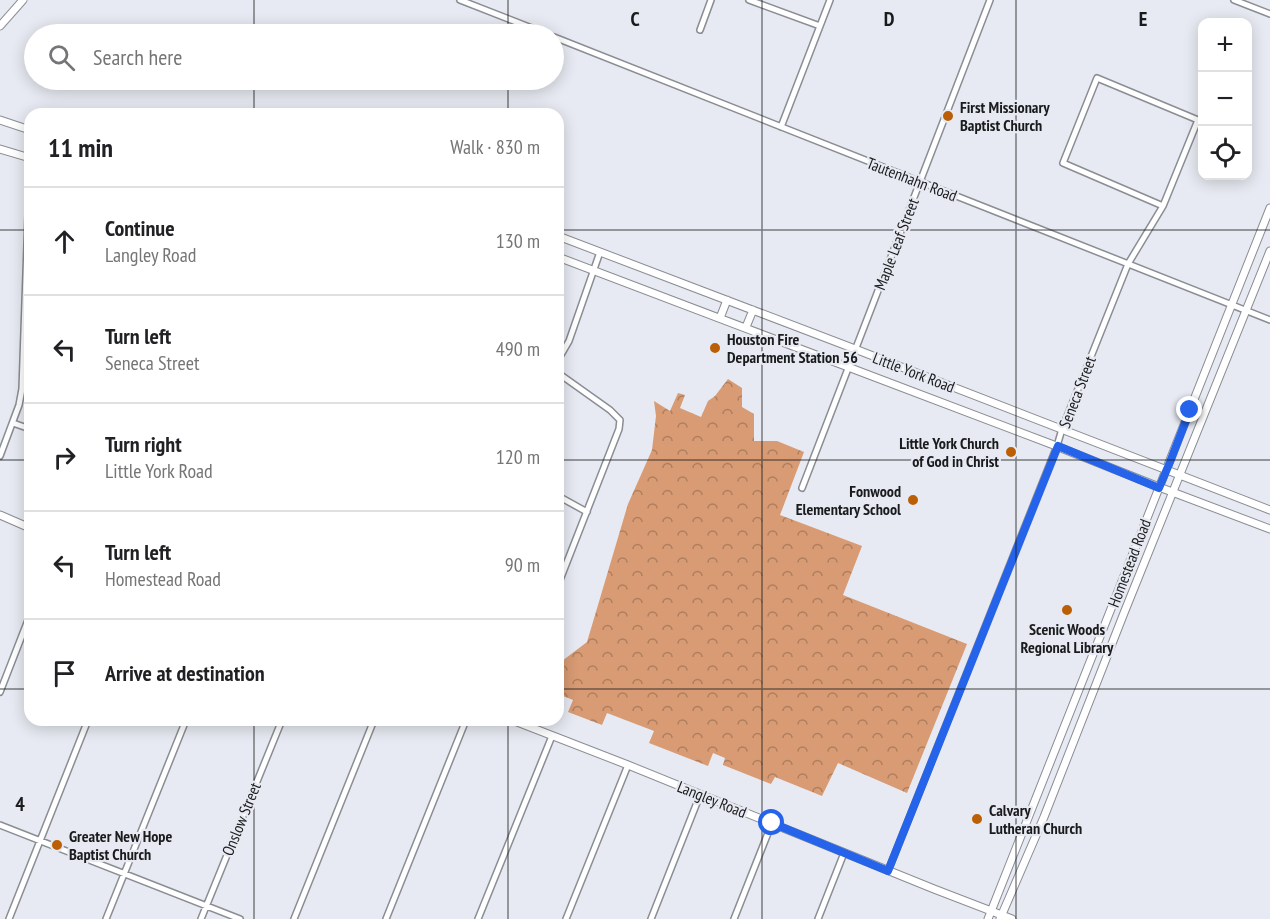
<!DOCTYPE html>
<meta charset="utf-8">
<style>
:root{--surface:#fff;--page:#f2f2f2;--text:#202124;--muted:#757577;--line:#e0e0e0}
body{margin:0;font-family:"PT Sans Narrow",sans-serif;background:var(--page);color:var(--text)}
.controls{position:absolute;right:18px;top:18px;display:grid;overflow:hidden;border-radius:12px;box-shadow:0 3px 15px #0003}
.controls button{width:54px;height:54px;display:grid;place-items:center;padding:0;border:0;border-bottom:2px solid var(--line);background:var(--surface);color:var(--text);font:30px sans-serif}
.stop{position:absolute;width:18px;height:18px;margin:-14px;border:4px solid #2563eb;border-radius:50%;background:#fff}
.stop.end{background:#2563eb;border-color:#fff;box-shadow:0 2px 6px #0008}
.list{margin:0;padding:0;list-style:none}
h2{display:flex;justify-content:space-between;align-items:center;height:78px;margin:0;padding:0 24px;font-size:26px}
h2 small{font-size:20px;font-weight:400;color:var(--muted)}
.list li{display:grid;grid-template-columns:39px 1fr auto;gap:18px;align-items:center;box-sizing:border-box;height:108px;padding:0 24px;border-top:2px solid var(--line)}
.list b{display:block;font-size:22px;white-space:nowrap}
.list p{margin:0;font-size:20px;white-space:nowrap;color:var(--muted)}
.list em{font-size:20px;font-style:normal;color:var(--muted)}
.icon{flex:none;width:33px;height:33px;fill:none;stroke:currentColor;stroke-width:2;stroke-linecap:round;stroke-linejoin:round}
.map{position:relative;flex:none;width:1270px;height:919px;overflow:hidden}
.search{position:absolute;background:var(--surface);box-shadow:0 3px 15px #0003;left:24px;top:24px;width:540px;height:66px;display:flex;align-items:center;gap:15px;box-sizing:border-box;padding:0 21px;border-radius:33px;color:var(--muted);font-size:22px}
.panel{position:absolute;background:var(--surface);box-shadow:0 3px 15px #0003;left:24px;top:108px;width:540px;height:618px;border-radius:18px}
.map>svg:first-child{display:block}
.forest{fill:url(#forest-crowns)}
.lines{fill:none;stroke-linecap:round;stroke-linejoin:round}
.street-casing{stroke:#8a8d94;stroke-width:8}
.secondary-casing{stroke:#8a8d94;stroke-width:9}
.street{stroke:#fff;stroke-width:5}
.secondary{stroke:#fff;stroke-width:7}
.route{stroke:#2563eb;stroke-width:8}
.grid{fill:none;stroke:#1a1b1d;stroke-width:1.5;stroke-opacity:0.55}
.poi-dot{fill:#ba5f05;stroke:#e7eaf2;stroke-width:2}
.labels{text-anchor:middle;stroke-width:4.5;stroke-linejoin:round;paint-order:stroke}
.poi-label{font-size:16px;font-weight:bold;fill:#1a1b1d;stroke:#e7eaf2;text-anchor:start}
.street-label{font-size:16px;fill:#1a1b1d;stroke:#e7eaf2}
.grid-label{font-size:20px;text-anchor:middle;font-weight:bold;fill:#1a1b1d;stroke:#e7eaf2;stroke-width:4.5;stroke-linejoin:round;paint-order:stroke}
</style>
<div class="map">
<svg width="1270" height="919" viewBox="0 0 1270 919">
<defs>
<pattern id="forest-crowns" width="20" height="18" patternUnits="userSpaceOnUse" patternTransform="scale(1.5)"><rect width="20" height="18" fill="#d89b73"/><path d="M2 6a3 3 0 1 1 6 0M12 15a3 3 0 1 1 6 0" fill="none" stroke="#ae7e5e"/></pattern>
</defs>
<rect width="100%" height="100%" fill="#e7eaf2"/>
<path class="forest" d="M728 379 742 388V407L754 414V441H777L804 452 780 515 862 546 843 595 967 644 907 793 838 763 822 796 775 777 771 784 723 765 725 758 713 753 708 766 649 743 654 731 607 713 602 725 568 712 573 700 558 694V664L587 642 628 504 652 450 656 416 654 401 670 411 678 393 685 395 680 408 701 417 708 401 715 396Z"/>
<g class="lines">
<g class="street-casing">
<path id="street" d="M460 0 547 34
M749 0 820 26
M1234 0 1270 14
M700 30 711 0
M554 37 1270 320
M781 127 830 0
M558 360 569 341 600 252
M558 373 610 410 620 420 619 429 558 585
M13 423 30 429
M0 456 19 405 22 389 30 158
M802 488 990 0
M558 496 587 512
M0 692 30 615
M0 825 240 919
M888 871 1057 446 1062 429 1128 264 1163 206 1198 120 1097 78 1063 163 1163 206
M9 919 88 720
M106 919 186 720
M201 919 282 720
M294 919 374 720
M386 919 466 720
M478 919 552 736
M566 919 628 765
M651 919 700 795
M734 919 772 823
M818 919 844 853"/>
</g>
<g class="secondary-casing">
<path id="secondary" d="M0 26 23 0
M0 120 30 130
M0 149 30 158
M558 236 855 349 1270 510
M558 257 1051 444 1159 487 1270 529
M720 318 727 300
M746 327 753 310
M0 515 30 528
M512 720 628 765 934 889 1012 919
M988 919 1270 208
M1000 919 1044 817 1124 613 1270 251"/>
</g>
<use href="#street" class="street"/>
<use href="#secondary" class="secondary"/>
</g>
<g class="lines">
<path class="route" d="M772 823 888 871 1058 446 1159 488 1170 462 1190 410"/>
</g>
<path class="grid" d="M254 0V34M508 0V34M762 0V919M1016 0V919M254 80V114M508 80V114M0 230H30M558 230H1270M0 460H30M558 460H1270M0 689H30M558 689H1270M254 720V919M508 720V919"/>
<g class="poi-dot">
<circle cx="948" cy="116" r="6"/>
<circle cx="715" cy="348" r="6"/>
<circle cx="1011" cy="452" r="6"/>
<circle cx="913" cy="500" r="6"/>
<circle cx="1067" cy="610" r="6"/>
<circle cx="977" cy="819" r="6"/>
<circle cx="57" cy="845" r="6"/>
</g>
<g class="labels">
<g class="poi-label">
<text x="960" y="113">First Missionary<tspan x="960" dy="18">Baptist Church</tspan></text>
<text x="727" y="345">Houston Fire<tspan x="727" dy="18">Department Station 56</tspan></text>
<text x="999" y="449" text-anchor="end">Little York Church<tspan x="999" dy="18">of God in Christ</tspan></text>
<text x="901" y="497" text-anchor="end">Fonwood<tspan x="901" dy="18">Elementary School</tspan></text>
<text x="1067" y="635" text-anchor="middle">Scenic Woods<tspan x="1067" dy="18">Regional Library</tspan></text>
<text x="989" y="816">Calvary<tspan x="989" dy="18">Lutheran Church</tspan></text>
<text x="69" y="842">Greater New Hope<tspan x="69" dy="18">Baptist Church</tspan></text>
</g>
<g class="street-label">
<text transform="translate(912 179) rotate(21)" y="6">Tautenhahn Road</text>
<text transform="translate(896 244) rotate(-69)" y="6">Maple Leaf Street</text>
<text transform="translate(914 372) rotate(21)" y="6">Little York Road</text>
<text transform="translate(1077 392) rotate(-69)" y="6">Seneca Street</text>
<text transform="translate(1129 563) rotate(-69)" y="6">Homestead Road</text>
<text transform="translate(712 799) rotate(22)" y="6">Langley Road</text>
<text transform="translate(241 819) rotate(-68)" y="6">Onslow Street</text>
</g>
</g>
<g class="grid-label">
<text x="635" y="26">C</text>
<text x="889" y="26">D</text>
<text x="1143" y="26">E</text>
<text x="20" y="811">4</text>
</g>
</svg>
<div class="controls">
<button>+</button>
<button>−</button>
<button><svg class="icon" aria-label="locate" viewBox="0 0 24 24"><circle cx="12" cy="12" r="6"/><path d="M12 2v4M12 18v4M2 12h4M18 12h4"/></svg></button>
</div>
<div class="stop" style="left:772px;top:823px"></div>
<div class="stop end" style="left:1190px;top:410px"></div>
<div class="search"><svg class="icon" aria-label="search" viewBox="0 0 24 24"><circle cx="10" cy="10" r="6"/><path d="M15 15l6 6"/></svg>Search here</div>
<section class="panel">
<h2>11 min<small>Walk · 830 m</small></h2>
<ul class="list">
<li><svg class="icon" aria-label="ahead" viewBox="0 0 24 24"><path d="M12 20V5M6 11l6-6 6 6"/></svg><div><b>Continue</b><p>Langley Road</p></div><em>130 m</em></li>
<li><svg class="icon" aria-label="left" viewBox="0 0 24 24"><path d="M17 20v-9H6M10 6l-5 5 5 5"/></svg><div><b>Turn left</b><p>Seneca Street</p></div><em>490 m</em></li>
<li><svg class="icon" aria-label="right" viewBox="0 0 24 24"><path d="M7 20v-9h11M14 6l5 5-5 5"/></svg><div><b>Turn right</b><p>Little York Road</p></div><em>120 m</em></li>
<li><svg class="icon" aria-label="left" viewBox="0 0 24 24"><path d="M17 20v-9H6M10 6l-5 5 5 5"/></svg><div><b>Turn left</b><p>Homestead Road</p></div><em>90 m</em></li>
<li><svg class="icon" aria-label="arrive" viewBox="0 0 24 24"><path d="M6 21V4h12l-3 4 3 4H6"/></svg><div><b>Arrive at destination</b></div></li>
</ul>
</section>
</div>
